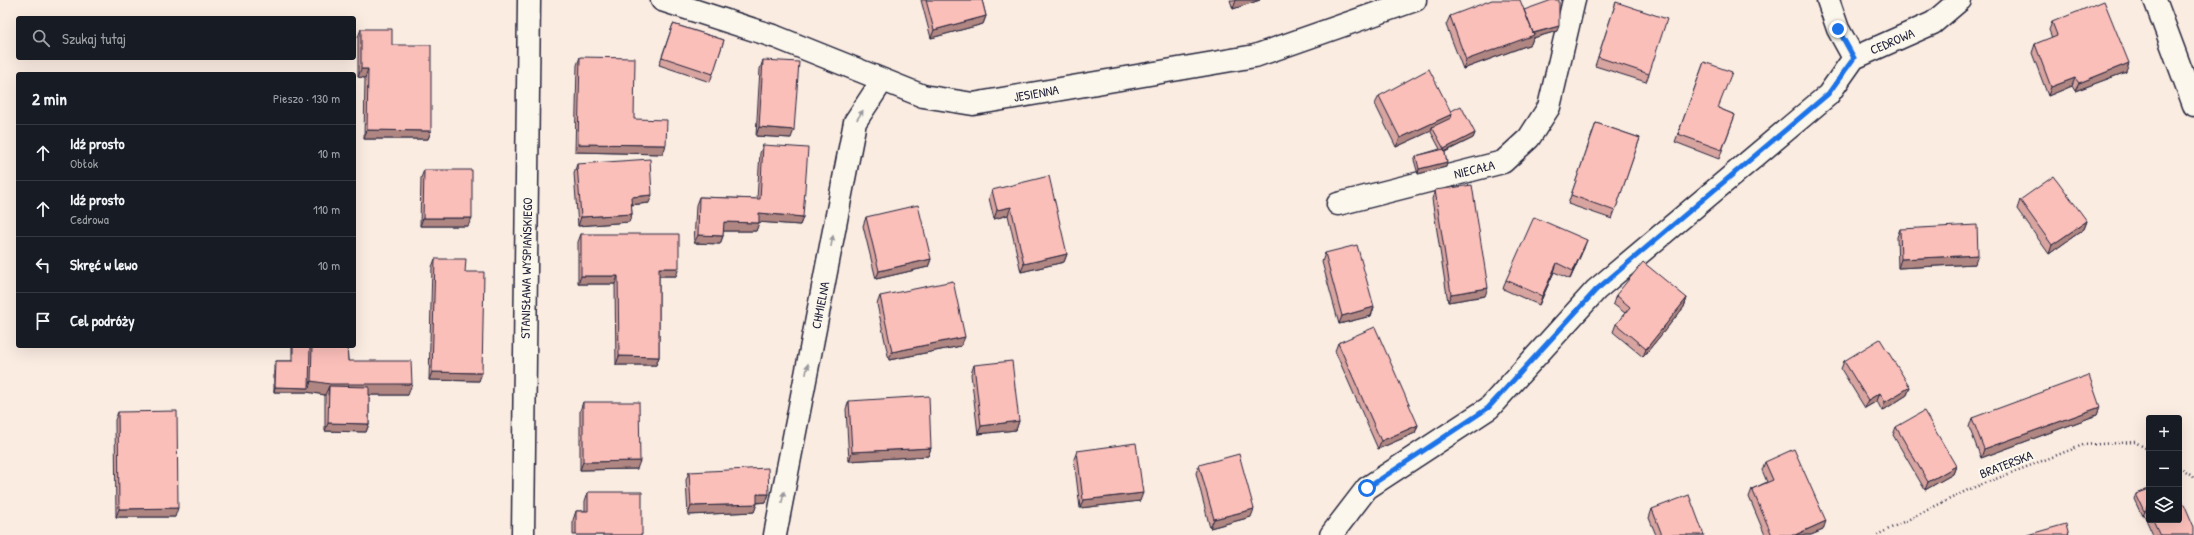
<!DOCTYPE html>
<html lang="pl">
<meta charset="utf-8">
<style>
:root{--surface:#171b24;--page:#20242c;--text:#f1f3f6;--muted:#9ea1a6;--line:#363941}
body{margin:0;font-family:"Patrick Hand",sans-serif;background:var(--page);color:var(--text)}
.controls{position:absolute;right:12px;bottom:12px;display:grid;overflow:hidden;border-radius:4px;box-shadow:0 4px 16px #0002}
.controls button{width:36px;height:36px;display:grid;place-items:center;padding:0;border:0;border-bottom:1px solid var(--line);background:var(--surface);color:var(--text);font:20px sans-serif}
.stop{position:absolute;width:12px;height:12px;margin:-9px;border:3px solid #1a73e8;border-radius:50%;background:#fff}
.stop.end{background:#1a73e8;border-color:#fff;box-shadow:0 1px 4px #0008}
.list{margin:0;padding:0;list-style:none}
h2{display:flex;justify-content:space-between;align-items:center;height:52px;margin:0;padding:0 16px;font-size:17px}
h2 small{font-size:13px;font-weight:400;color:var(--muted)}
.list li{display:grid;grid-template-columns:26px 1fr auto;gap:12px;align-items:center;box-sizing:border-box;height:56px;padding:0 16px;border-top:1px solid var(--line)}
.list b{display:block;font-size:15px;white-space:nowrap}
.list p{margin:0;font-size:13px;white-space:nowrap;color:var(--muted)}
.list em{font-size:13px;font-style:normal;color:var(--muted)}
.icon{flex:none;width:22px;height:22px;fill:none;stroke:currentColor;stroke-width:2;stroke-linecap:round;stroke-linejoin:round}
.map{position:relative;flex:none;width:2194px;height:535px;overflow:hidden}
.search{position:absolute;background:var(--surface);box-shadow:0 4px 16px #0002;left:16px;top:16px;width:340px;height:44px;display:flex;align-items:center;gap:10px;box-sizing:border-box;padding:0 14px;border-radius:4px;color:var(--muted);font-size:15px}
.panel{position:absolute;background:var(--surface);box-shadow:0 4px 16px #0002;left:16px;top:72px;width:340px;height:276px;border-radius:4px}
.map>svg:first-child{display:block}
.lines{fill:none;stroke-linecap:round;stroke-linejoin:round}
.minor-casing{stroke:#22223b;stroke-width:25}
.tertiary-casing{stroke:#22223b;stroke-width:25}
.path{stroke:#22223b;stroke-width:2.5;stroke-dasharray:1 3;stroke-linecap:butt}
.minor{stroke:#fbf7ec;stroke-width:22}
.tertiary{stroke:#fbf7ec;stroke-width:22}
.wall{fill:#d8a4a0;stroke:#22223b}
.shaded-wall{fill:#b08682;stroke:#22223b}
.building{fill:#fbbfba;stroke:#22223b}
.oneway{fill:#99979c}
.route{stroke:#1a73e8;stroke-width:5}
.labels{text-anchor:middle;stroke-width:4;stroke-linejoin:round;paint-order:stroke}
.street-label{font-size:13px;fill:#22223b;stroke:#fbf7ec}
</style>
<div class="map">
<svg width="2194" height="535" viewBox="0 0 2194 535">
<rect width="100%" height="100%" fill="#fbece2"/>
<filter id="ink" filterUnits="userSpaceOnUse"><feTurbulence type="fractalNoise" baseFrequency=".025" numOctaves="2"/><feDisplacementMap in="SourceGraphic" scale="8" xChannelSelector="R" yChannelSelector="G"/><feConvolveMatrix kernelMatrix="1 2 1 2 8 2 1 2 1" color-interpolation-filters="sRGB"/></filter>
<g filter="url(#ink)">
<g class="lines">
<g class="minor-casing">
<path id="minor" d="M662 0 776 37 923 96 973 104 1255 56 1415 0
M1828 0 1838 29 1854 58
M1338 204 1503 162 1529 138 1549 107 1574 0
M775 535 855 122 882 81
M1331 535 1367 488 1489 408 1596 290 1828 95 1854 58 1933 23 1960 0"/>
</g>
<g class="tertiary-casing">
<path id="tertiary" d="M2155 0 2194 105
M523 535 529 0"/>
</g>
<path class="path" d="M2179 468 2192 476 2194 480
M1877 535 1970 489 2083 445 2135 442 2149 450"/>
<use href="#minor" class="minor"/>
<use href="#tertiary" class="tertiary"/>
</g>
<path class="wall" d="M921 0H982L986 16 983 24 931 38Z
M1230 0H1260L1233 9Z
M1616 2 1649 74 1646 82 1595 66Z
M1524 10 1557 31 1533 38 1531 44 1463 69 1446 25 1450 16Z
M2052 22 2126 72 2075 91 2072 86 2048 96 2032 53 2035 44 2052 38 2049 30Z
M673 24 724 40 710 82 659 65Z
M361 29 392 45 431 131 428 139H364L365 78 358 77V37Z
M580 57 634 119 663 154 575 152 577 65Z
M763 60 791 138 756 136 760 69Z
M1704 62 1718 108 1735 115 1719 159 1675 142Z
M1379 96 1451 111 1475 133 1473 138 1445 152 1446 167 1418 174 1414 160 1416 156 1440 149 1431 132V131L1396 147 1375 104Z
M1596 123 1640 138 1612 219 1568 204Z
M763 145 803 217 800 225 759 222 756 231H723V236L720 244 694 243 696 205 699 197 757 199 760 153Z
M577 164 649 203 631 205 632 214 629 222 578 226 574 173Z
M424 170 468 226H420L421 178Z
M992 190 1067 254 1064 262 1021 272 1008 215 994 219 989 198Z
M1435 190 1485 296 1448 302 1432 199Z
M2020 200 2087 221 2084 229 2049 254 2017 209Z
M866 217 931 259 928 267 876 279 863 226Z
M1900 229 1975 264 1898 268 1897 237Z
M581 234 676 276H659V357L656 365H616L615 284H578V242Z
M1584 248 1570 279 1554 272 1539 305 1503 289 1506 280Z
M1325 253 1374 307 1371 316 1339 324 1322 262Z
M435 259 465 272 479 381 429 380 432 267Z
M1616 295 1687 298 1684 307 1643 357 1613 332 1616 324 1625 313 1613 304Z
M880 296 961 346 889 360 877 304Z
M1338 343 1418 425 1415 433 1378 449 1335 351Z
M292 346H347L348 361 408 395H369V424L366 432 325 431V395L307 392H274V365L276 361H292Z
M1844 361 1910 387 1907 395 1882 411 1877 401 1865 408 1841 369Z
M974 365 1019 421 1016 430 978 434 971 374Z
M849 401 931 448 928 456 849 461 846 409Z
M583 402 637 469 580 470V411Z
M2100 407 2097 415 1981 458 1969 427 1972 418Z
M118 412 175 517H116L115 420Z
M1896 427 1956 466 1953 474 1925 490 1893 435Z
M1077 451 1140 501 1080 508 1074 459Z
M1765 462 1823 530 1811 535H1765L1749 497 1752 489 1767 482 1762 470Z
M1199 465 1251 517 1210 528 1196 473Z
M689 472 769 494 766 502 757 503 754 512 688 515 686 480Z
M2149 489V520H2179L2194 535H2153L2144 515 2142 516 2134 499 2136 494Z
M588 492 642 535H573V520L576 511H585V501Z
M1652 509 1704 535H1656L1649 518Z"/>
<path class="shaded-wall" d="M1236 0H1260L1233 9Z
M986 16 983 24 931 38 934 30Z
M1559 26 1557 31 1533 38 1531 44 1463 69 1466 60 1531 34Z
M2129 63 2126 72 2075 91 2079 83Z
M361 69H368L365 78 358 77Z
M2075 78 2072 86 2048 96 2051 87Z
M1452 114 1449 122 1432 127 1431 131 1396 147 1400 138Z
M759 127 794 130 791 138 756 136Z
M367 130 431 131 428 139H364Z
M1475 133 1473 138 1442 153 1444 149Z
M578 144 666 145 663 154 575 152Z
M1447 162 1446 167 1418 174 1419 169Z
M652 195 649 203 628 205 631 197Z
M1011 207 1008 215 994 219 997 210Z
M759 213 803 217 800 225 756 222Z
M632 214 629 222 578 226 581 217Z
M423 218H472L468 226H420Z
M2087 221 2084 229 2049 254 2052 245Z
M724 222 759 223 756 231H721Z
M698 235 723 236 720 244 694 243Z
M1587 240 1584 248 1570 279 1573 271Z
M1067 254 1064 262 1021 272 1024 264Z
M1978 255 1975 264 1898 268 1901 259Z
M931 259 928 267 876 279 879 271Z
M1557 263 1554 272 1539 305 1542 296Z
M659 268H679L676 276H656Z
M581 276H618L615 284H578Z
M1488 288 1485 296 1448 302 1451 294Z
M1687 298 1684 307 1643 357 1646 349Z
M1374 307 1371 316 1339 324 1342 316Z
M965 337 961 346 889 360 892 352Z
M619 356 659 357 656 365H616Z
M432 372 482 373 479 381 429 380Z
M311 381 412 384 408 395H328L329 386 325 395 307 392H274L275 387 309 388Z
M1910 387 1907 395 1882 411 1885 402Z
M1880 393 1877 401 1865 408 1868 400Z
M2100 407 2097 415 1981 458 1984 449Z
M1019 421 1016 430 978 434 981 426Z
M328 423 369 424 366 432 325 431Z
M1418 425 1415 433 1378 449 1381 441Z
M931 448 928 456 849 461 852 452Z
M640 461 637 469 580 470 583 462Z
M1956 466 1953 474 1925 490 1928 482Z
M1143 493 1140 501 1080 508 1083 500Z
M757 494H769L766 502 753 503Z
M757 504 754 512 688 515 691 506Z
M178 508 175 517H116L119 509Z
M1254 509 1251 517 1210 528 1214 519Z
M2146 510 2144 514 2142 516 2144 511Z
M1826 521 1823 530 1811 535H1795Z"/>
<path class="building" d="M926 0H982L986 16 934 30Z
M1492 0H1520L1534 35 1466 60 1450 16Z
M1552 0H1559V26L1533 33 1524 10Z
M2104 1 2129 63 2079 83 2075 78 2051 87 2035 44 2057 35 2052 22Z
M1616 2 1667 19 1649 74 1598 57Z
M673 24 724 40 713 74 662 57Z
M361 29H392V45H431V131L367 130 368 69H361Z
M580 57 635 58 634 119 667 120 666 145 578 144Z
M763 60 799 62 794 130 759 127Z
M1704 62 1732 72 1718 108 1735 115 1722 150 1678 134Z
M1429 69 1452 114 1400 138 1379 96Z
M1461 106 1475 133 1444 149 1432 127 1451 118 1452 114 1451 111Z
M1596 123 1640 138 1615 211 1571 195Z
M763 145 808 148 803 217 759 213V223L724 222 723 236 698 235 699 197 760 199Z
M1444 149 1447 162 1419 169 1416 156Z
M650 159 652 195 631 197 632 214 581 217 577 164Z
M424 170H472V218H423Z
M1049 176 1067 254 1024 264 1011 207 997 210 992 190Z
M2054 176 2087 221 2052 245 2020 200Z
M1472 185 1488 288 1451 294 1435 190Z
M918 205 931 259 879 271 866 217Z
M1534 217 1587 240 1573 271 1557 263 1542 296 1506 280Z
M1977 225 1978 255 1901 259 1900 229Z
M581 234H679V268H659V357L619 356 618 276H581Z
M1357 245 1374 307 1342 316 1325 253Z
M435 259H466L465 272H484L482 373 432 372Z
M1643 262 1687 298 1646 349 1616 324 1630 307 1616 295Z
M953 281 965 337 892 352 880 296Z
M1375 327 1418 425 1381 441 1338 343Z
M1880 339 1910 387 1885 402 1880 393 1868 400 1844 361Z
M293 346H310L309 388 275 387 276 361H293Z
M312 346H347L348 361H411L412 384H330L311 381Z
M1012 361 1019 421 981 426 974 365Z
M2089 375 2100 407 1984 449 1972 418Z
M329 386 369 387V424L328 423Z
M929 396 931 448 852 452 849 401Z
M583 402H639L640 461 583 462Z
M177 411 178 508 119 509 118 412Z
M1924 411 1956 466 1928 482 1896 427Z
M1136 443 1143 493 1083 500 1077 451Z
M1794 449 1826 521 1795 535H1772L1752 489 1773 480 1765 462Z
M1239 454 1254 509 1214 519 1199 465Z
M768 468 769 494H757V504L691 506 689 472Z
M2149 489V505L2147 506 2146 510 2144 511 2136 494Z
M588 492H642V535H576V511H588Z
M2179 492 2194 527V535H2160L2153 520H2179Z
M1689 495 1704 535H1662L1652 509Z
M2066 524 2069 535H2027Z"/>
<defs><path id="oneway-solid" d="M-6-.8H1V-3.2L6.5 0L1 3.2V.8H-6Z"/></defs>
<g class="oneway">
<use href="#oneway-solid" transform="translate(860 115) rotate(-57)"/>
<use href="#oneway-solid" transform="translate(832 241) rotate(-79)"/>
<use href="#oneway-solid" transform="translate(807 369) rotate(-79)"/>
<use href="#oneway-solid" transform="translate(783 497) rotate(-79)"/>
</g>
</g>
<g class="lines" filter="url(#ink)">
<path class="route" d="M1367 488 1488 408 1596 290 1828 94 1854 58 1838 29"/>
</g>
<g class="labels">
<g class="street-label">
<text transform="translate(1892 41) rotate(-23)" y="5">CEDROWA</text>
<text transform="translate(1036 93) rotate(-10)" y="5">JESIENNA</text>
<text transform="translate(1474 169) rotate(-14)" y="5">NIECAŁA</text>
<text transform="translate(526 268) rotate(-89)" y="5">STANISŁAWA WYSPIAŃSKIEGO</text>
<text transform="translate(820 305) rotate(-79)" y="5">CHMIELNA</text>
<text transform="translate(2006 464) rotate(-21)" y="5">BRATERSKA</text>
</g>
</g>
</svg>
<div class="controls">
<button>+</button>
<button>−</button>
<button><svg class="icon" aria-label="layers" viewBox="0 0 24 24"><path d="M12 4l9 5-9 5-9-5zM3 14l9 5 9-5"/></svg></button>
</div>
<div class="stop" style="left:1367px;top:488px"></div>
<div class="stop end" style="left:1838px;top:29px"></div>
<div class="search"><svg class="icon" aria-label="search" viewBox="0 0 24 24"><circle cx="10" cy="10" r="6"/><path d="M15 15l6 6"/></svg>Szukaj tutaj</div>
<section class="panel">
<h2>2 min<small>Pieszo · 130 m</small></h2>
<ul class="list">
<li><svg class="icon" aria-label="ahead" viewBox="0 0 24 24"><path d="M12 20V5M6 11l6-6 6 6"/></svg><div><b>Idź prosto</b><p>Obłok</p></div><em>10 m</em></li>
<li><svg class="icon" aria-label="ahead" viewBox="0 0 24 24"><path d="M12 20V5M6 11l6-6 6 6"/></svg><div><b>Idź prosto</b><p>Cedrowa</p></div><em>110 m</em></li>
<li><svg class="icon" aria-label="left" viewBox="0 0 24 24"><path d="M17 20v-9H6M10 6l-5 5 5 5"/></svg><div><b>Skręć w lewo</b></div><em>10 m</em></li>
<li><svg class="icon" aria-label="arrive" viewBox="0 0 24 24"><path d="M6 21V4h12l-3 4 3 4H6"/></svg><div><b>Cel podróży</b></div></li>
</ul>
</section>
</div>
